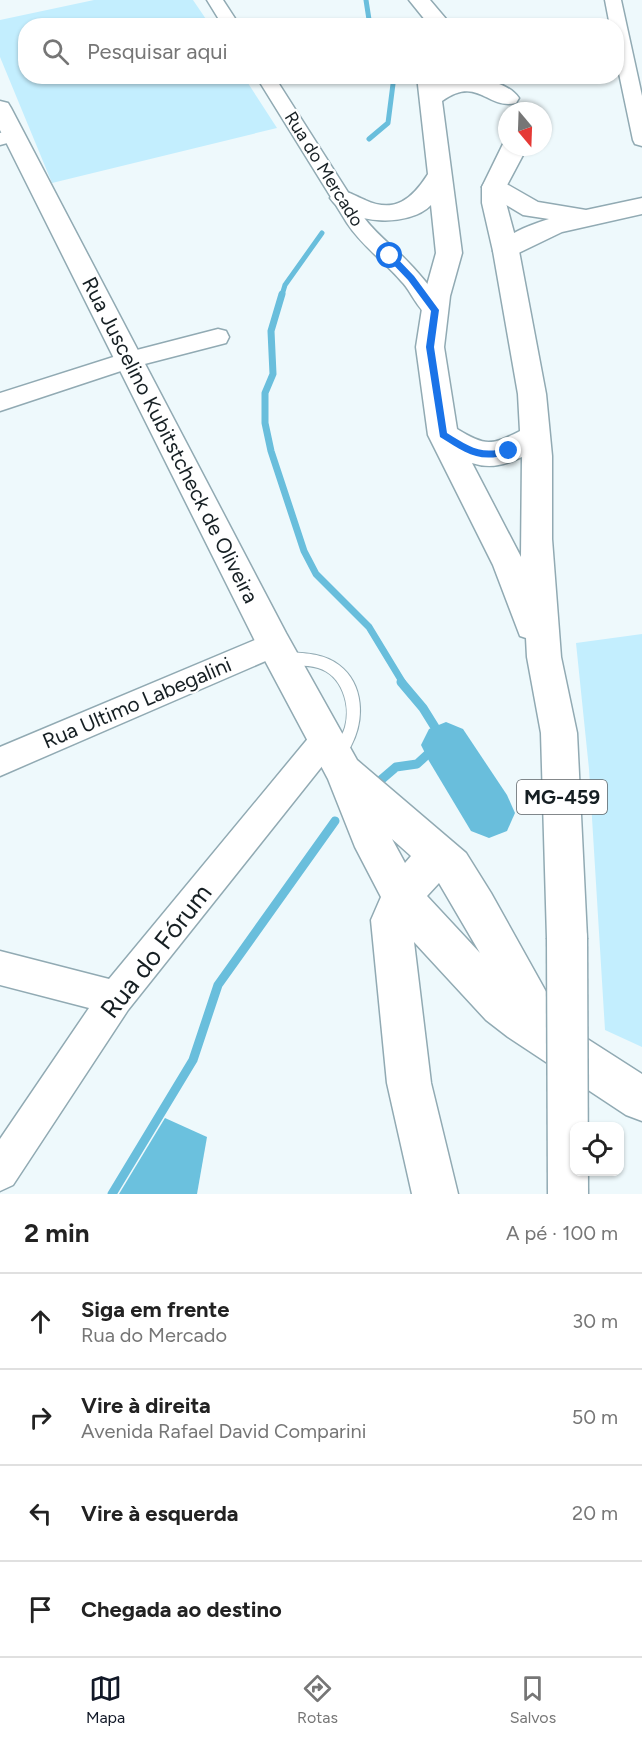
<!DOCTYPE html>
<html lang="pt">
<meta charset="utf-8">
<style>
:root{--surface:#fff;--page:#f6f6f6;--text:#222;--muted:#767676;--line:#e0e0e0;--accent:#111827}
body{margin:0;font-family:Figtree,sans-serif;background:var(--page);color:var(--text)}
.controls{position:absolute;right:18px;bottom:18px;display:grid;overflow:hidden;border-radius:12px;box-shadow:0 2px 4px #0004}
.controls button{width:54px;height:54px;display:grid;place-items:center;padding:0;border:0;border-bottom:2px solid var(--line);background:var(--surface);color:var(--text);font:30px sans-serif}
.compass{position:absolute;left:498px;top:102px;width:54px;height:54px;border-radius:50%;background:var(--surface);box-shadow:0 2px 4px #0004;rotate:161deg}
.stop{position:absolute;width:18px;height:18px;margin:-14px;border:4px solid #1a73e8;border-radius:50%;background:#fff}
.stop.end{background:#1a73e8;border-color:#fff;box-shadow:0 2px 6px #0008}
.list{margin:0;padding:0;list-style:none}
h2{display:flex;justify-content:space-between;align-items:center;height:78px;margin:0;padding:0 24px;font-size:26px}
h2 small{font-size:20px;font-weight:400;color:var(--muted)}
.list li{display:grid;grid-template-columns:39px 1fr auto;gap:18px;align-items:center;box-sizing:border-box;height:96px;padding:0 24px;border-top:2px solid var(--line)}
.list b{display:block;font-size:22px;white-space:nowrap}
.list p{margin:0;font-size:20px;white-space:nowrap;color:var(--muted)}
.list em{font-size:20px;font-style:normal;color:var(--muted)}
.icon{flex:none;width:33px;height:33px;fill:none;stroke:currentColor;stroke-width:2;stroke-linecap:round;stroke-linejoin:round}
.map{position:relative;flex:none;width:642px;height:1194px;overflow:hidden}
.search{position:absolute;background:var(--surface);box-shadow:0 2px 4px #0004;left:18px;right:18px;top:18px;height:66px;display:flex;align-items:center;gap:15px;box-sizing:border-box;padding:0 21px;border-radius:24px;color:var(--muted);font-size:22px}
.sheet{height:462px;background:var(--surface)}
nav{display:flex;justify-content:space-around;align-items:center;box-sizing:border-box;height:84px;border-top:2px solid var(--line);background:var(--surface);font-size:16px;color:var(--muted)}
nav a{display:grid;justify-items:center;gap:3px}
nav .on{color:var(--accent)}
.map>svg:first-child{display:block}
.green{fill:#c3eefe}
.forest{fill:#6bc1de}
.lines{fill:none;stroke-linecap:round;stroke-linejoin:round}
.stream-far2{stroke:#69bedc;stroke-width:5}
.stream-far1{stroke:#69bedc;stroke-width:7}
.stream{stroke:#69bedc;stroke-width:9}
.river{fill:#69bedc;fill-rule:evenodd}
.lane-casing{stroke:#91aab3;stroke-width:2}
.street-casing{stroke:#91aab3;stroke-width:3}
.secondary-casing{stroke:#91aab3;stroke-width:3}
.primary-casing{stroke:#91aab3;stroke-width:3}
.lane{fill:#fff;fill-rule:evenodd}
.street{fill:#fff;fill-rule:evenodd}
.secondary{fill:#fff;fill-rule:evenodd}
.primary{fill:#fff;fill-rule:evenodd}
.primary-bridge-casing{stroke:#91aab3;stroke-width:43;stroke-linecap:butt}
.primary-bridge{stroke:#fff;stroke-width:40}
.route{fill:#1a73e8}
.labels{text-anchor:middle;stroke-width:4.5;stroke-linejoin:round;paint-order:stroke}
.far-street-label{font-size:18px;fill:#161f23;stroke:#fff}
.shield{fill:#fff;stroke:#5c6265;stroke-width:1.5}
.shield-label{font-size:20px;font-weight:bold;fill:#161f23}
.street-label{font-size:21px;fill:#161f23;stroke:#fff}
.near-street-label{font-size:26px;fill:#161f23;stroke:#fff}
</style>
<div class="map">
<svg width="642" height="1194" viewBox="0 0 642 1194">
<rect width="100%" height="100%" fill="#eef9fc"/>
<path class="green" d="M94 0H193L210 25 26 26V76L244 77 277 128 52 183 0 57V20Z
M642 634V1047L605 1030 589 769 576 643Z"/>
<path class="forest" d="M165 1118 207 1137 197 1194H119Z"/>
<g class="lines">
<path class="stream-far2" d="M366 0 370 26
M369 139 388 123 393 84 391 76
M282 295 285 285 322 233"/>
<path class="stream-far1" d="M282 294 271 331 273 374 265 393V423L271 451 304 551 316 574 369 627 403 683"/>
<path class="stream" d="M375 785 396 767 417 764 429 753 446 745 423 708 401 682
M112 1194 193 1060 218 985 335 821"/>
<path class="river" d="M446 722 463 729 507 795 515 813 507 831 489 838 471 831 429 761 421 745 429 729Z"/>
<g class="lane-casing">
<path id="lane" d="M285 652C304 653 323 653 339 665 364 684 365 720 351 746 347 753 344 760 336 763L331 761 329 756C333 746 342 738 345 727 351 705 342 675 318 668 305 664 292 667 280 662L278 658 280 654Z"/>
</g>
<g class="street-casing">
<path id="street" d="M207 0H223L240 26H223Z
M605 0H621L642 96V146L635 144 633 140 616 59V26H610Z
M256 76H274L365 219C375 232 386 241 398 252 416 269 433 289 446 310L443 315C438 317 434 318 429 316 418 310 411 291 402 282 384 261 362 246 347 223Z
M15 129 22 131 24 135 22 139 0 145V133Z
M218 329 226 331 229 337 226 343 133 367 0 411V393L129 352Z
M274 632 284 635 288 644 284 653 0 776V747Z
M325 726 335 730 340 740 335 750 128 1010 13 1185 0 1191V1139L89 1008 0 985V951L109 979 315 730Z"/>
</g>
<g class="secondary-casing">
<path id="secondary" d="M0 101 8 103 11 108 286 633 357 760 466 853 491 893 564 1024 642 1074V1121L626 1115 508 1037 486 1020 414 942 431 1083 458 1194H412L387 1083 371 920 381 897 355 847 328 779 262 655 0 130ZM392 839 411 856 405 863ZM439 883 480 953 427 896Z
M494 179 503 182 538 202 586 210 642 198V214L562 232 506 259 497 257 493 251C504 234 530 225 549 219L523 215 485 192 482 187 485 182Z"/>
</g>
<g class="primary-casing">
<path id="primary" d="M409 0H430L452 26H430Z
M417 76H439L440 84C462 75 504 77 519 98L516 103C487 110 478 75 442 101L462 253 450 296 444 347 457 429C485 446 491 446 520 431L518 394 493 251 482 203V187L504 142 507 141V147H524L523 155 506 187V203L519 251 546 394 552 456V539L561 657 577 733 587 938 581 952 567 958 553 952 547 938 541 733 527 657 526 638 520 636 493 565 428 435 416 347 424 296 436 253 431 205C409 228 348 225 330 198L333 193C347 189 353 195 365 200 395 214 412 199 428 174ZM522 457 521 557 472 463C490 469 505 465 522 457Z"/>
</g>
<use href="#lane" class="lane"/>
<use href="#street" class="street"/>
<use href="#secondary" class="secondary"/>
<use href="#primary" class="primary"/>
<g class="primary-bridge-casing">
<path id="primary-bridge" d="M567 938 568 1194"/>
</g>
<use href="#primary-bridge" class="primary-bridge"/>
</g>
<path class="route" d="M387 254H393L414 276 439 310 434 347 447 433C470 447 481 456 509 447L513 451 512 453C480 464 467 454 440 437L426 347 431 311 408 280 387 258Z"/>
<g class="labels">
<g class="far-street-label">
<text transform="translate(324 169) rotate(58)" y="6">Rua do Mercado</text>
</g>
<rect class="shield" x="517" y="780" width="90" height="34" rx="4.5"/>
<g class="shield-label">
<text x="562" y="804">MG-459</text>
</g>
<g class="street-label">
<text transform="translate(170 440) rotate(63)" y="7">Rua Juscelino Kubitstcheck de Oliveira</text>
<text transform="translate(137 703) rotate(-23)" y="7">Rua Ultimo Labegalini</text>
</g>
<g class="near-street-label">
<text transform="translate(156 951) rotate(-52)" y="9">Rua do Fórum</text>
</g>
</g>
</svg>
<div class="controls">
<button><svg class="icon" aria-label="locate" viewBox="0 0 24 24"><circle cx="12" cy="12" r="6"/><path d="M12 2v4M12 18v4M2 12h4M18 12h4"/></svg></button>
</div>
<svg class="compass" viewBox="-18 -18 36 36"><path d="M0-13l5 13h-10z" fill="#e53935"/><path d="M0 13l5-13h-10z" fill="#767676"/></svg>
<div class="stop" style="left:390px;top:256px"></div>
<div class="stop end" style="left:509px;top:451px"></div>
<div class="search"><svg class="icon" aria-label="search" viewBox="0 0 24 24"><circle cx="10" cy="10" r="6"/><path d="M15 15l6 6"/></svg>Pesquisar aqui</div>
</div>
<section class="sheet">
<h2>2 min<small>A pé · 100 m</small></h2>
<ul class="list">
<li><svg class="icon" aria-label="ahead" viewBox="0 0 24 24"><path d="M12 20V5M6 11l6-6 6 6"/></svg><div><b>Siga em frente</b><p>Rua do Mercado</p></div><em>30 m</em></li>
<li><svg class="icon" aria-label="right" viewBox="0 0 24 24"><path d="M7 20v-9h11M14 6l5 5-5 5"/></svg><div><b>Vire à direita</b><p>Avenida Rafael David Comparini</p></div><em>50 m</em></li>
<li><svg class="icon" aria-label="left" viewBox="0 0 24 24"><path d="M17 20v-9H6M10 6l-5 5 5 5"/></svg><div><b>Vire à esquerda</b></div><em>20 m</em></li>
<li><svg class="icon" aria-label="arrive" viewBox="0 0 24 24"><path d="M6 21V4h12l-3 4 3 4H6"/></svg><div><b>Chegada ao destino</b></div></li>
</ul>
</section>
<nav>
<a class="on"><svg class="icon" aria-label="map" viewBox="0 0 24 24"><path d="M3 6l6-2 6 2 6-2v14l-6 2-6-2-6 2zM9 4v14M15 6v14"/></svg>Mapa</a>
<a><svg class="icon" aria-label="directions" viewBox="0 0 24 24"><path d="M12 3l9 9-9 9-9-9zM9 14v-3h6M13 9l2 2-2 2"/></svg>Rotas</a>
<a><svg class="icon" aria-label="saved" viewBox="0 0 24 24"><path d="M7 4h10v16l-5-4-5 4z"/></svg>Salvos</a>
</nav>
